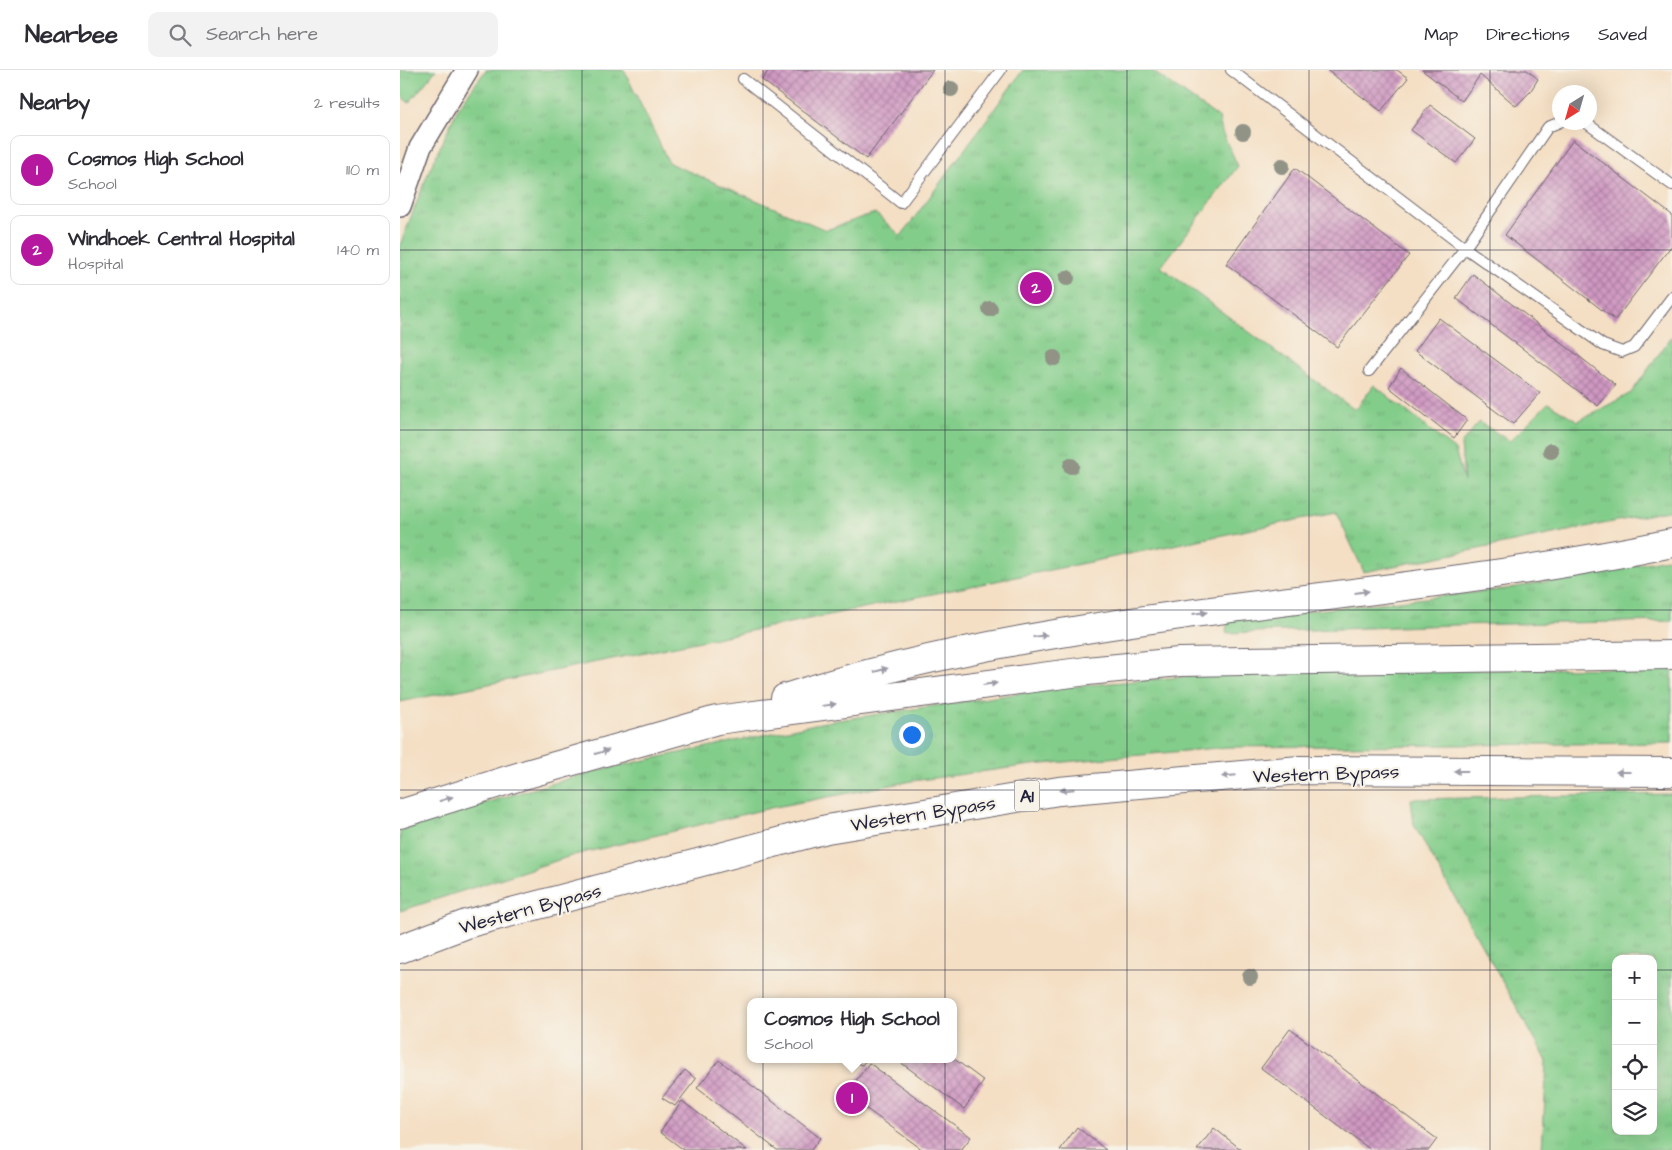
<!DOCTYPE html>
<meta charset="utf-8">
<style>
:root{--surface:#fff;--page:#f2f2f3;--text:#2b2b33;--muted:#7c7c81;--line:#e1e1e2;--accent:#b5179e}
body{margin:0;font-family:"Architects Daughter",sans-serif;background:var(--page);color:var(--text)}
.controls{position:absolute;right:15px;bottom:15px;display:grid;overflow:hidden;border-radius:10px;box-shadow:0 5px 20px #0002}
.controls button{width:45px;height:45px;display:grid;place-items:center;padding:0;border:0;border-bottom:1px solid var(--line);background:var(--surface);color:var(--text);font:25px sans-serif}
.compass{position:absolute;left:1152px;top:15px;width:45px;height:45px;border-radius:50%;background:var(--surface);box-shadow:0 5px 20px #0002;rotate:217deg}
.you{position:absolute;left:511px;top:664px;width:18px;height:18px;margin:-12px;border:4px solid #fff;border-radius:50%;background:#1a73e8;box-shadow:0 0 0 8px #1a73e833}
.badge{display:grid;place-items:center;width:32px;height:32px;border-radius:50%;background:var(--accent);color:#fff;font-size:16px;font-weight:700}
.pin{position:absolute;translate:-50% -50%;border:2px solid #fff;box-shadow:0 1px 5px #0006}
.popup{position:absolute;left:347px;top:928px;width:210px;height:65px;box-sizing:border-box;display:grid;place-content:center;border-radius:10px;background:var(--surface);filter:drop-shadow(0 1px 4px #0005);font-size:16px;white-space:nowrap;color:var(--muted)}
.popup b{font-size:19px;color:var(--text)}
.popup::after{content:'';position:absolute;left:50%;top:100%;margin-left:-10px;border:10px solid transparent;border-top-color:var(--surface)}
.list{margin:0;padding:0;list-style:none}
h2{display:flex;justify-content:space-between;align-items:center;height:65px;margin:0;padding:0 20px;font-size:21px}
h2 small{font-size:16px;font-weight:400;color:var(--muted)}
.list li{display:grid;grid-template-columns:32px 1fr auto;gap:15px;align-items:center;box-sizing:border-box;height:70px;margin:0 10px 10px;padding:0 10px;border:1px solid var(--line);border-radius:10px}
.list b{display:block;font-size:19px;white-space:nowrap}
.list p{margin:0;font-size:16px;white-space:nowrap;color:var(--muted)}
.list em{font-size:16px;font-style:normal;color:var(--muted)}
.icon{flex:none;width:28px;height:28px;fill:none;stroke:currentColor;stroke-width:2;stroke-linecap:round;stroke-linejoin:round}
.map{position:relative;flex:none;width:1272px;height:1080px;overflow:hidden}
header{display:flex;align-items:center;gap:30px;box-sizing:border-box;height:70px;padding:0 25px;background:var(--surface);border-bottom:1px solid var(--line)}
header strong{font-size:24px}
nav{display:flex;gap:28px;margin-inline-start:auto;font-size:18px}
.search{width:350px;height:45px;background:var(--page);display:flex;align-items:center;gap:12px;box-sizing:border-box;padding:0 18px;border-radius:10px;color:var(--muted);font-size:19px}
main{display:flex}
aside{flex:1;background:var(--surface)}
.map>svg:first-child{display:block}
.grass{fill:url(#grass-tufts);stroke:#527862;fill-rule:evenodd}
.building{fill:url(#building-cross-hatch)}
.lines{fill:none;stroke-linecap:round;stroke-linejoin:round}
.service-casing{stroke:#6c646b;stroke-width:12}
.minor-casing{stroke:#6c646b;stroke-width:24}
.motorway-casing{stroke:#6c646b;stroke-width:30}
.service{stroke:#fff;stroke-width:10}
.minor{stroke:#fff;stroke-width:21}
.motorway{stroke:#fff;stroke-width:28}
.tree{fill:#909386}
.oneway{fill:#9c9ca7}
.grid{fill:none;stroke:#22223b;stroke-width:1;stroke-opacity:0.55}
.labels{text-anchor:middle;stroke-width:4.5;stroke-linejoin:round;paint-order:stroke}
.shield{fill:#f7f3e8;stroke:#62616f;stroke-width:1}
.shield-label{font-size:18px;font-weight:bold;fill:#22223b}
.street-label{font-size:19px;fill:#22223b;stroke:#f7f3e8}
</style>
<header>
<strong>Nearbee</strong>
<div class="search"><svg class="icon" aria-label="search" viewBox="0 0 24 24"><circle cx="10" cy="10" r="6"/><path d="M15 15l6 6"/></svg>Search here</div>
<nav><a>Map</a><a>Directions</a><a>Saved</a></nav>
</header>
<main>
<aside>
<h2>Nearby<small>2 results</small></h2>
<ul class="list">
<li><span class="badge">1</span><div><b>Cosmos High School</b><p>School</p></div><em>110 m</em></li>
<li><span class="badge">2</span><div><b>Windhoek Central Hospital</b><p>Hospital</p></div><em>140 m</em></li>
</ul>
</aside>
<div class="map">
<svg width="1272" height="1080" viewBox="0 0 1272 1080">
<defs>
<pattern id="grass-tufts" width="24" height="20" patternUnits="userSpaceOnUse" patternTransform="scale(1.25)"><rect width="24" height="20" fill="#83cd8a"/><path d="M3 7l-1-3M5 7V3M7 7l1-3M15 17l-1-3M17 17v-4M19 17l1-3" fill="none" stroke="#71b078"/></pattern>
<pattern id="building-cross-hatch" width="8" height="8" patternUnits="userSpaceOnUse" patternTransform="scale(1.25)"><rect width="8" height="8" fill="#d098c2"/><path d="M0 0l8 8M0 8l8-8" fill="none" stroke="#a87c9f"/></pattern>
</defs>
<rect width="100%" height="100%" fill="#f7f3e8"/>
<filter id="ink" filterUnits="userSpaceOnUse"><feTurbulence type="fractalNoise" baseFrequency=".02" numOctaves="2"/><feDisplacementMap in="SourceGraphic" scale="10" xChannelSelector="R" yChannelSelector="G"/><feConvolveMatrix kernelMatrix="1 2 1 2 8 2 1 2 1" color-interpolation-filters="sRGB"/></filter>
<filter id="wash" filterUnits="userSpaceOnUse"><feTurbulence type="fractalNoise" baseFrequency=".0096" numOctaves="4" result="noise"/><feDisplacementMap in="SourceGraphic" scale="20" xChannelSelector="R" yChannelSelector="G"/><feGaussianBlur stdDeviation="1.12" result="paint"/><feColorMatrix in="noise" values="0 0 0 0 0 0 0 0 0 0 0 0 0 0 0 0 0 1.4 0 .05"/><feComposite in="paint" operator="in"/></filter>
<g filter="url(#wash)">
<rect width="100%" height="100%" fill="#f4dfc4"/>
<path class="grass" d="M0 0H36L9 33 0 25Z
M86 0H224L269 93 426 160 475 143 501 166 623 0H751L819 48 822 62 838 96 761 197 955 340 974 315 1055 380 1064 411 1061 374 1079 352 1110 371 1148 333 1178 351 1231 323 1272 266V440L964 502 936 442 0 632V175L29 101 59 36Z
M1272 488V551L1052 555 826 563 828 550 1106 519Z
M1272 598V673L828 677 632 695 512 711 370 738 174 785 0 841V761L101 728 199 700 425 652 655 618 848 601Z
M1272 724V1080H1142L1147 991 1014 755 1011 729ZM1216 889H1253V1061H1216Z"/>
<g id="blocks">
<path class="building" d="M369 0H533L466 89 362 10Z
M929 0H997L1008 8 981 41 928 1Z
M1022 0H1127L1138 9 1130 22 1116 36 1080 5 1062 31Z
M1030 35 1075 69 1056 93 1011 60Z
M1173 70 1272 145V175L1215 250 1105 165Z
M895 98 1009 185 937 277 826 194Z
M1073 204 1216 315 1198 336 1056 228Z
M1039 248 1140 323 1113 354 1015 281Z
M1001 298 1067 350 1054 368 989 317Z
M890 959 1037 1069 1029 1080H971L861 998Z
M553 988 584 1011 564 1039 496 989Z
M448 989H467L462 995Z
M319 990 420 1068 411 1080H377L297 1018Z
M469 993 571 1067 561 1080H523L446 1024Z
M285 1000 296 1009 275 1036 262 1028Z
M282 1031 347 1080H284L260 1062Z
M677 1057 706 1080H660Z
M814 1058 842 1080H797Z"/>
</g>
</g>
<g filter="url(#ink)">
<use href="#blocks" fill-opacity="0" stroke="#6c646b" stroke-width="1"/>
<g class="lines">
<g class="service-casing">
<path id="service" d="M831 0 1065 178 1203 275 1222 282 1234 277 1272 227
M343 9 501 133 601 0
M1185 52 1272 115
M969 301 1065 178 1148 57 1160 52"/>
</g>
<g class="minor-casing">
<path id="minor" d="M0 136 20 78 67 0"/>
</g>
<g class="motorway-casing">
<path id="motorway" d="M385 628C672 535 978 535 1272 473
M0 744 127 704 317 650 687 601 779 592 1272 585
M0 879 66 854 427 759 659 721 900 700 1272 702"/>
</g>
<use href="#service" class="service"/>
<use href="#minor" class="minor"/>
<use href="#motorway" class="motorway"/>
</g>
<g class="tree">
<circle cx="551" cy="19" r="8"/>
<circle cx="843" cy="62" r="8"/>
<circle cx="882" cy="96" r="8"/>
<circle cx="667" cy="208" r="8"/>
<circle cx="590" cy="239" r="8"/>
<circle cx="654" cy="288" r="8"/>
<circle cx="1151" cy="381" r="8"/>
<circle cx="671" cy="396" r="8"/>
<circle cx="850" cy="907" r="8"/>
</g>
<defs><path id="oneway-solid" d="M-6-.8H1V-3.2L6.5 0L1 3.2V.8H-6Z" transform="scale(1.25)"/></defs>
<g class="oneway">
<use href="#oneway-solid" transform="translate(962 522) rotate(-7)"/>
<use href="#oneway-solid" transform="translate(800 543) rotate(-7)"/>
<use href="#oneway-solid" transform="translate(640 566) rotate(-9)"/>
<use href="#oneway-solid" transform="translate(481 600) rotate(-15)"/>
<use href="#oneway-solid" transform="translate(590 614) rotate(-7)"/>
<use href="#oneway-solid" transform="translate(429 635) rotate(-8)"/>
<use href="#oneway-solid" transform="translate(202 682) rotate(-16)"/>
<use href="#oneway-solid" transform="translate(1061 701) rotate(-180)"/>
<use href="#oneway-solid" transform="translate(1223 702) rotate(-180)"/>
<use href="#oneway-solid" transform="translate(829 706) rotate(175)"/>
<use href="#oneway-solid" transform="translate(667 720) rotate(175)"/>
<use href="#oneway-solid" transform="translate(46 729) rotate(-17)"/>
</g>
</g>
<path class="grid" d="M182 0V1080M363 0V1080M545 0V1080M727 0V1080M909 0V1080M1090 0V1080M0 180H1272M0 360H1272M0 540H1272M0 720H1272M0 900H1216M1253 900H1272"/>
<g class="labels">
<rect class="shield" x="614.5" y="710.5" width="25" height="31" rx="4"/>
<g class="shield-label">
<text x="627" y="732">A1</text>
</g>
<g class="street-label">
<text transform="translate(926 703) rotate(-2)" y="7">Western Bypass</text>
<text transform="translate(523 743) rotate(-9)" y="7">Western Bypass</text>
<text transform="translate(130 838) rotate(-15)" y="7">Western Bypass</text>
</g>
</g>
</svg>
<div class="controls">
<button>+</button>
<button>−</button>
<button><svg class="icon" aria-label="locate" viewBox="0 0 24 24"><circle cx="12" cy="12" r="6"/><path d="M12 2v4M12 18v4M2 12h4M18 12h4"/></svg></button>
<button><svg class="icon" aria-label="layers" viewBox="0 0 24 24"><path d="M12 4l9 5-9 5-9-5zM3 14l9 5 9-5"/></svg></button>
</div>
<svg class="compass" viewBox="-18 -18 36 36"><path d="M0-13l5 13h-10z" fill="#e53935"/><path d="M0 13l5-13h-10z" fill="#7c7c81"/></svg>
<div class="you"></div>
<div class="pin badge" style="left:452px;top:1028px">1</div>
<div class="popup"><b>Cosmos High School</b>School</div>
<div class="pin badge" style="left:636px;top:218px">2</div>
</div>
</main>
